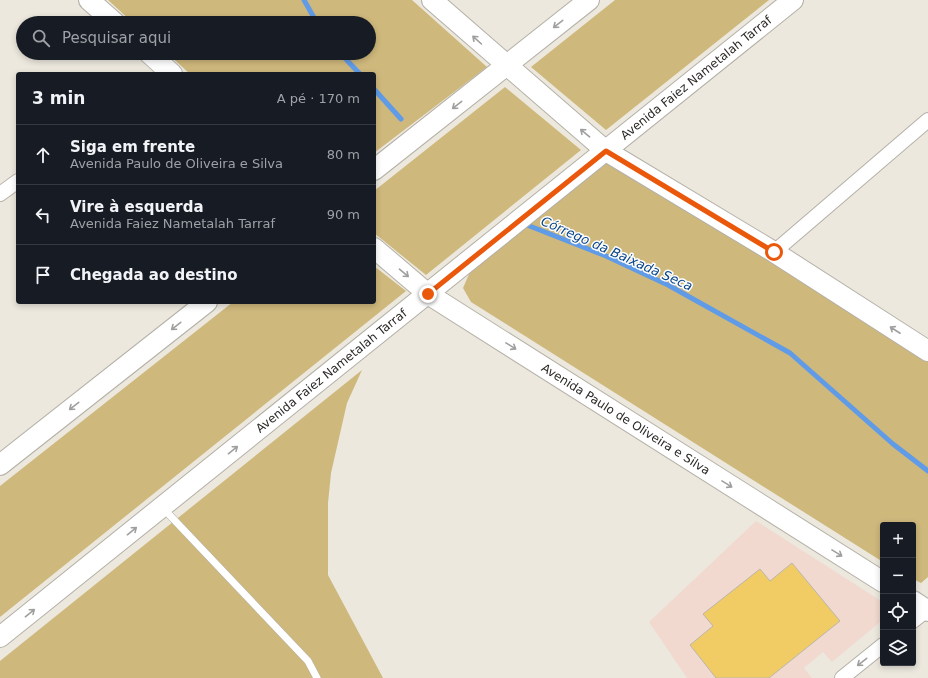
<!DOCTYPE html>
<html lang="pt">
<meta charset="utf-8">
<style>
:root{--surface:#171b24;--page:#20242c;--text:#f1f3f6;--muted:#9ea1a6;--line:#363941}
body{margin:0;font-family:"DejaVu Sans",sans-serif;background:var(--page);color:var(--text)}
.controls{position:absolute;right:12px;bottom:12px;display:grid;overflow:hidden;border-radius:4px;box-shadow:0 2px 6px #0003}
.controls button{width:36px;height:36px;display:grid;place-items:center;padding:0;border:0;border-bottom:1px solid var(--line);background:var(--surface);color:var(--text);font:20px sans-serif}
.stop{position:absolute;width:12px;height:12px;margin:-9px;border:3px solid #ea580c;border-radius:50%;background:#fff}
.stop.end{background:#ea580c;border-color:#fff;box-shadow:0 1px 4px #0008}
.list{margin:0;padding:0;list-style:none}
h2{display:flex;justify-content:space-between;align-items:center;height:52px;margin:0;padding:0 16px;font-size:17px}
h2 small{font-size:13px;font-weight:400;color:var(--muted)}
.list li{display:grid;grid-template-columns:26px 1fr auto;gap:12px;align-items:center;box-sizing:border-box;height:60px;padding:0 16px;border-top:1px solid var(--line)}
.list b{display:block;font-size:15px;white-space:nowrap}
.list p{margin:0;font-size:13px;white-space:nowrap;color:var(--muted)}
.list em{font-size:13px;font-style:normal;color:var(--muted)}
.icon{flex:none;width:22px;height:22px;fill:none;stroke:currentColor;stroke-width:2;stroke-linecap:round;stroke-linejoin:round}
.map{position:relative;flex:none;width:928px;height:678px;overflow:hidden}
.search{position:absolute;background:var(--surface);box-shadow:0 2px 6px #0003;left:16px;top:16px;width:360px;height:44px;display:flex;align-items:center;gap:10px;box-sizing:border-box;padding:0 14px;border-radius:22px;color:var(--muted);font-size:15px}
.panel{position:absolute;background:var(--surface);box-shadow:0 2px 6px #0003;left:16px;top:72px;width:360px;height:232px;border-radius:4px}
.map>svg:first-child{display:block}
.education{fill:#f1d9cf}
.green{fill:#cfb87c}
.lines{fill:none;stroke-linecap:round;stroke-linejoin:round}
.stream{stroke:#609be8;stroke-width:5}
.building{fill:#f1cb63;stroke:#bab6ad}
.lane-casing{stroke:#b4b0a7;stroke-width:8}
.street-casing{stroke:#b4b0a7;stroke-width:16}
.secondary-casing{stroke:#b4b0a7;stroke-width:22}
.lane{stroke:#fff;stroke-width:7}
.street{stroke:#fff;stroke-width:14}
.secondary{stroke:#fff;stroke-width:20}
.oneway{stroke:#9f9f9d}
.route{stroke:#ea580c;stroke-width:5}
.labels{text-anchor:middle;stroke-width:3;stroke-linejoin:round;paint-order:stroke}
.street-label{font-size:12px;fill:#2a2925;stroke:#fff}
.water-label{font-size:13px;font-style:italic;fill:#09478b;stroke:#fff}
</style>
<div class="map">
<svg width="928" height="678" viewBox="0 0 928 678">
<rect width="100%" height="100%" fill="#ece8de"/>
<path class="education" d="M756 521 878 599 883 603V618L879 623 832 662 823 652 804 668 812 678H769L840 621 792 563 770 581 760 569 704 614 713 626 690 645 716 678H687L649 622Z"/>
<path class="green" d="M108 0H412L487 67 374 153V74H190L167 53H369V23H133Z
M615 0H769L606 130 531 67Z
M505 87 581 150 426 275 374 233V191Z
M607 158 928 357V577L921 583 913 579V525H883V562L471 302 463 288 473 265Z
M374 266 406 291 0 617V486L233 302H374Z
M362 370 347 403 331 473 328 503V575L383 678H0V661Z"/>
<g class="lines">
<path class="stream" d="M304 0 317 23
M340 53 360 74
M374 89 401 119
M527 225 606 256 668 285 790 353 893 444 928 471"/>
</g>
<path class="building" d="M792 563 840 621 769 678H716L690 645 713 626 703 614 760 569 770 581Z"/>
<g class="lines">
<g class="lane-casing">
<path id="lane" d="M162 507 308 661 317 678"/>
</g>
<g class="street-casing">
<path id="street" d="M0 194 18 181
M774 252 928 120
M913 621 928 609
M842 678 883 645"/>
</g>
<g class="secondary-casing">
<g id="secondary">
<path d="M89 0 115 23"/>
<path d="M432 0 606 151 774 252 928 351"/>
<path d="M149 53 172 74"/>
<path d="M374 170 589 0"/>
<path id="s1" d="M374 248 428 294 883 582"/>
<path d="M0 465 207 302"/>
<path d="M913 601 928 611"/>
<path id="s2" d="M0 637 793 0"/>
</g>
</g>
<use href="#lane" class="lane"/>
<use href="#street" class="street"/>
<use href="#secondary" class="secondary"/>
</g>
<defs><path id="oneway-shaft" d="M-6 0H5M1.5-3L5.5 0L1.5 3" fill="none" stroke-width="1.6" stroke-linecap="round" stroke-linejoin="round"/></defs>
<g class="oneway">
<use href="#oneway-shaft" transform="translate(558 24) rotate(142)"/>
<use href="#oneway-shaft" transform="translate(477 40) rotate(-138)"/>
<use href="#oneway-shaft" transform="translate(457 105) rotate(142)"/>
<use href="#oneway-shaft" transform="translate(585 133) rotate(-140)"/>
<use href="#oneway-shaft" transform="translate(404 273) rotate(40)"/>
<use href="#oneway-shaft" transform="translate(176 326) rotate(142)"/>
<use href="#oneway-shaft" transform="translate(895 330) rotate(-147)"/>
<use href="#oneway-shaft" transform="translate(511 346) rotate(32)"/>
<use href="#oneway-shaft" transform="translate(74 406) rotate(142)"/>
<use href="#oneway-shaft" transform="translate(233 450) rotate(-39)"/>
<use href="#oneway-shaft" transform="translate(727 484) rotate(32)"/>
<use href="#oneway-shaft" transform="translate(132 531) rotate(-39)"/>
<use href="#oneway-shaft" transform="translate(837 553) rotate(32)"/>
<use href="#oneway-shaft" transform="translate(30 613) rotate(-39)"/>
<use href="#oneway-shaft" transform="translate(862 662) rotate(142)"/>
</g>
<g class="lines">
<path class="route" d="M428 294 606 151 774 252"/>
</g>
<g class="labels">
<g class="street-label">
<text dy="4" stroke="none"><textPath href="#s2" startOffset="893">Avenida Faiez Nametalah Tarraf</textPath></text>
<text dy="4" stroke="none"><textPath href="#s2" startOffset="425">Avenida Faiez Nametalah Tarraf</textPath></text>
<text dy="4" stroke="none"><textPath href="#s1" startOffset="305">Avenida Paulo de Oliveira e Silva</textPath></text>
</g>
<g class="water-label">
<text transform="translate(617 253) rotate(24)" y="5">Córrego da Baixada Seca</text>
</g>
</g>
</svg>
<div class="controls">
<button>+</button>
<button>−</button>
<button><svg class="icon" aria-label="locate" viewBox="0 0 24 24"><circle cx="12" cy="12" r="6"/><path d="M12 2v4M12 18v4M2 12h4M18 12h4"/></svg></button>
<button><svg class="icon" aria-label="layers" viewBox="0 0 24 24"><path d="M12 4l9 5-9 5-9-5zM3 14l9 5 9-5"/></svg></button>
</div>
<div class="stop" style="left:774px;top:252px"></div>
<div class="stop end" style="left:428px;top:294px"></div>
<div class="search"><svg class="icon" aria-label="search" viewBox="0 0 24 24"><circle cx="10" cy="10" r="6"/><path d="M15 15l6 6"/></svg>Pesquisar aqui</div>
<section class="panel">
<h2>3 min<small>A pé · 170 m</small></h2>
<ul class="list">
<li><svg class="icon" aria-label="ahead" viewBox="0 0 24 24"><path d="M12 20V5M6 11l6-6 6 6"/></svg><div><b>Siga em frente</b><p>Avenida Paulo de Oliveira e Silva</p></div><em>80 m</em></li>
<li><svg class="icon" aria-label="left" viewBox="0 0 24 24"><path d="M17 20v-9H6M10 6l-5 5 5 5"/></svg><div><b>Vire à esquerda</b><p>Avenida Faiez Nametalah Tarraf</p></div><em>90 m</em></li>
<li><svg class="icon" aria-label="arrive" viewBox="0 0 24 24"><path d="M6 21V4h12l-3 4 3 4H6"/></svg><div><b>Chegada ao destino</b></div></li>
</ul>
</section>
</div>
